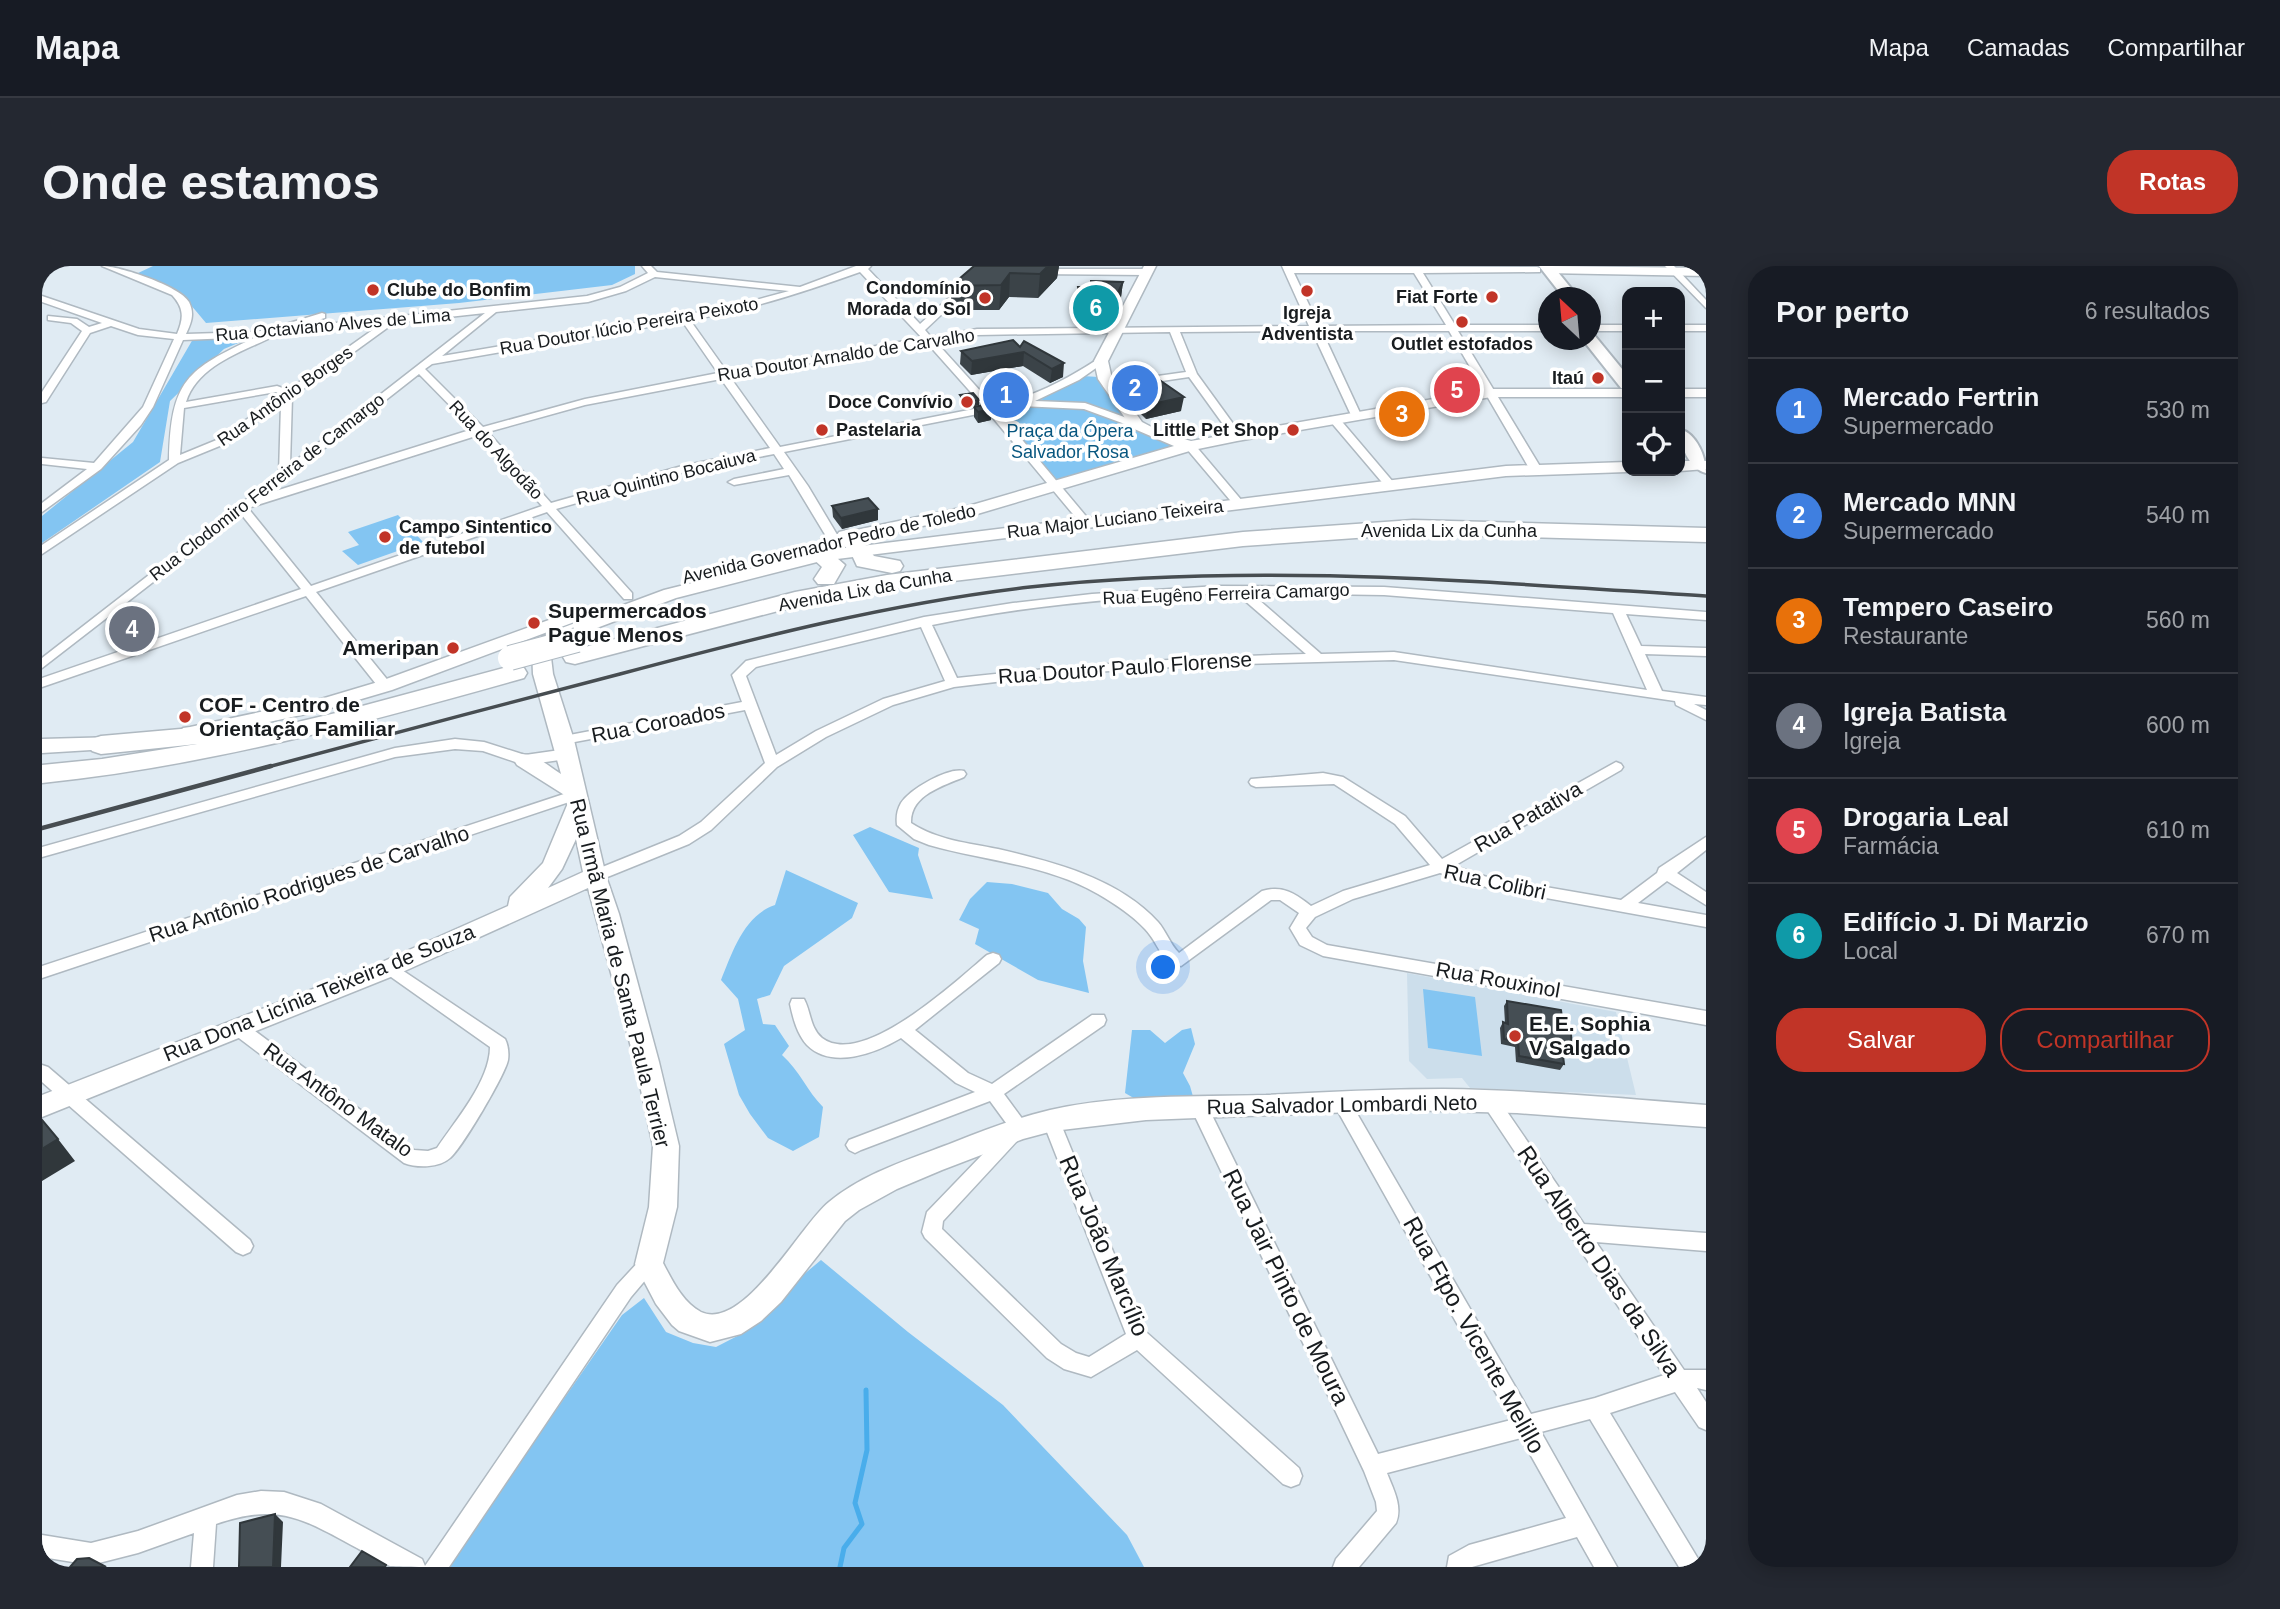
<!DOCTYPE html>
<html lang="pt">
<meta charset="utf-8">
<style>
:root{--surface:#171b24;--page:#242831;--text:#f1f3f6;--muted:#9ea1a6;--line:#363941;--accent:#c13427}
body{margin:0;font-family:Helvetica,sans-serif;background:var(--page);color:var(--text)}
.controls{position:absolute;right:21px;top:21px;display:grid;overflow:hidden;border-radius:14px;box-shadow:0 4px 18px #0003}
.controls button{width:63px;height:63px;display:grid;place-items:center;padding:0;border:0;border-bottom:2px solid var(--line);background:var(--surface);color:var(--text);font:35px sans-serif}
.compass{position:absolute;left:1496px;top:21px;width:63px;height:63px;border-radius:50%;background:var(--surface);box-shadow:0 4px 18px #0003;rotate:334deg}
.you{position:absolute;left:1122px;top:702px;width:24px;height:24px;margin:-18px;border:5px solid #fff;border-radius:50%;background:#1a73e8;box-shadow:0 0 0 10px #1a73e833}
.badge{display:grid;place-items:center;width:46px;height:46px;border-radius:50%;background:var(--accent);color:#fff;font-size:23px;font-weight:700}
.pin{position:absolute;translate:-50% -50%;border:4px solid #fff;box-shadow:0 2px 7px #0006}
.list{margin:0;padding:0;list-style:none}
h2{display:flex;justify-content:space-between;align-items:center;height:91px;margin:0;padding:0 28px;font-size:30px}
h2 small{font-size:23px;font-weight:400;color:var(--muted)}
.list li{display:grid;grid-template-columns:46px 1fr auto;gap:21px;align-items:center;box-sizing:border-box;height:105px;padding:0 28px;border-top:2px solid var(--line)}
.list b{display:block;font-size:26px;white-space:nowrap}
.list p{margin:0;font-size:23px;white-space:nowrap;color:var(--muted)}
.list em{font-size:23px;font-style:normal;color:var(--muted)}
.actions{display:flex;gap:14px;padding:21px 28px}
.actions a{flex:1;padding:16px 0;border:2px solid var(--accent);border-radius:28px;text-align:center;font-size:24px;color:var(--accent)}
.actions .main{background:var(--accent);color:#fff}
.icon{flex:none;width:38px;height:38px;fill:none;stroke:currentColor;stroke-width:2;stroke-linecap:round;stroke-linejoin:round}
.map{position:relative;flex:none;width:1664px;height:1301px;overflow:hidden;border-radius:28px}
header{display:flex;align-items:center;gap:42px;box-sizing:border-box;height:98px;padding:0 35px;background:var(--surface);border-bottom:2px solid var(--line)}
header strong{font-size:33px}
nav{display:flex;gap:38px;margin-inline-start:auto;font-size:24px}
.intro{display:flex;align-items:center;justify-content:space-between;box-sizing:border-box;height:168px;padding:0 42px}
h1{margin:0;font-size:49px}
.button{padding:18px 32px;border-radius:28px;background:var(--accent);color:#fff;font-size:24px;font-weight:700}
main{display:flex;gap:42px;padding:0 42px}
aside{flex:1;background:var(--surface);border-radius:28px;box-shadow:0 4px 18px #0003}
.map>svg:first-child{display:block}
.built{fill:#ccdeeb}
.green{fill:#83c5f2}
.lines{fill:none;stroke-linecap:round;stroke-linejoin:round}
.stream{stroke:#49adeb;stroke-width:5}
.street-casing{stroke:#afb9c1;stroke-width:3}
.secondary-casing{stroke:#afb9c1;stroke-width:3}
.primary-casing{stroke:#afb9c1;stroke-width:4}
.highway-casing{stroke:#afb9c1;stroke-width:3}
.street{fill:#fff;fill-rule:evenodd}
.secondary{fill:#fff;fill-rule:evenodd}
.primary{fill:#fff;fill-rule:evenodd}
.highway{fill:#fff;fill-rule:evenodd}
.rail-far1{stroke:#474d51;stroke-width:3.5}
.rail{stroke:#474d51;stroke-width:4.5}
.highway-bridge-casing{stroke:#afb9c1;stroke-width:26;stroke-linecap:butt}
.highway-bridge{stroke:#fff;stroke-width:24}
.wall{fill:#3b4348}
.shaded-wall{fill:#30373b}
.building{fill:#454e54;stroke:#30373b;stroke-width:2}
.poi-dot{fill:#c13427;stroke:#fff;stroke-width:2.5}
.labels{text-anchor:middle;stroke-width:7;stroke-linejoin:round;paint-order:stroke}
.far-poi-label{font-size:18px;font-weight:bold;fill:#181c1f;stroke:#fff;text-anchor:end}
.far-street-label{font-size:18px;fill:#181c1f;stroke:#fff}
.far-park-label{font-size:18px;fill:#07567f;stroke:#fff}
.poi-label{font-size:21px;font-weight:bold;fill:#181c1f;stroke:#fff;text-anchor:start}
.street-label{font-size:21px;fill:#181c1f;stroke:#fff}
.near-street-label{font-size:24px;fill:#181c1f;stroke:#fff}
</style>
<header>
<strong>Mapa</strong>
<nav><a>Mapa</a><a>Camadas</a><a>Compartilhar</a></nav>
</header>
<div class="intro"><h1>Onde estamos</h1><a class="button">Rotas</a></div>
<main>
<div class="map">
<svg width="1664" height="1301" viewBox="0 0 1664 1301">
<rect width="100%" height="100%" fill="#e0ebf3"/>
<path class="built" d="M1365 707 1574 746 1594 829 1428 822 1420 812 1385 813 1367 795Z"/>
<path class="green" d="M111 0H593V8L570 19 417 37 164 57C139 26 131 20 94 8Z
M208 72 182 83 128 135 118 196 0 277V250L91 176 151 73Z
M1040 110 1057 111 1084 151 1059 142 994 133Z
M1026 139 1054 145 1094 160 1108 171 1144 179 1016 215 952 144 966 140Z
M356 249 381 276 316 299 300 285 317 279 306 266Z
M828 561 877 582 876 589 891 633 847 626 811 569Z
M744 604 816 637 810 652 742 700 728 729 715 733 721 758 733 759 747 780 740 789C758 805 765 825 781 841L777 871 751 885 726 872 708 848 697 829 682 778 703 764 696 733 679 714C690 687 702 649 733 639Z
M945 616 970 618 1006 627 1020 643 1037 653 1044 661 1041 695 1047 727 996 714 933 678 937 663 917 654 928 633Z
M1381 723 1433 731 1440 790 1386 782Z
M1149 762 1153 778 1141 807 1148 820 1152 834 1102 838 1083 827 1090 764H1108L1123 777 1140 764Z
M779 994 866 1066 961 1139 1085 1269 1102 1301H405L580 1049 602 1032 624 1066 651 1077 674 1081 707 1064 736 1030Z"/>
<g class="lines">
<path class="stream" d="M798 1301 802 1282 820 1258 813 1237 825 1184 824 1124"/>
<g class="street-casing">
<path id="street" d="M60 0C77 0 138 20 147 36 153 48 149 57 144 68L210 66 545 30 578 21 606 7 600 0H609L615 6 758 21 814 0H829L826 3 878 58 942 0H951L883 64 889 71 935 63 1267 60 1240 0 1495 1 1498 2V6L1381 7 1413 59H1506V65H1416L1499 202 1493 205 1487 202 1407 65H1280L1319 149 1314 152 1309 149 1270 65 1138 66 1155 108 1200 170 1195 173 1191 172 1147 111 1066 123 1061 120 1066 117 1144 106 1128 66 935 69 894 76 951 139C990 132 1022 115 1056 93L1064 95 1037 114 993 135 1043 137 1099 157V161H1091L1042 143 979 140 956 145 1048 255V259H1040L946 146 742 186 766 220 806 287 804 290H796L747 209 692 219 686 216 692 213 742 203 732 188 646 205 514 243 590 327V333H582L505 246 274 326 348 417V423H338L264 330 0 421V412L259 323 199 248 0 402V392L237 208 239 138 185 177 136 197 0 288V279L127 194C129 114 144 104 214 71L141 74 111 141 99 159 59 203 0 246V237L45 203 0 198V192L52 197 101 141 132 73 96 69 69 60 48 67 4 136 0 137V126L40 65 29 57 6 54V50L35 53 47 61 60 57 0 36V30L97 63 135 68C142 52 142 42 130 29ZM818 6 880 72 685 106 648 54C707 44 762 26 818 6ZM1252 7H1372L1404 59 1277 60ZM613 11 747 25 688 41 400 90 454 46 546 36 584 25ZM443 47 248 199 250 131 352 57ZM640 55 676 107 543 133 441 161 383 103 390 98ZM339 58 246 124 235 120 144 136C155 101 196 87 226 73L227 70ZM885 77 942 141 738 181 688 111ZM377 108 431 163 224 228ZM679 113 728 182 640 200 509 237 446 166 543 139ZM234 126 239 129 177 173 138 189 142 142ZM437 169 500 240 269 320 206 242Z
M1623 0H1632L1664 34V42Z
M996 3H1104L1108 6 1104 9 993 8V4Z
M280 47 283 48V52L246 62 241 59Z
M1548 59H1585V65H1548Z
M1638 59H1664V65H1638Z
M1288 151H1296L1352 217V221H1344L1288 155Z
M1144 178H1152L1201 236V240H1193L1144 182Z
M1176 320 1342 321 1664 346V354L1584 348 1599 380 1664 382V390L1603 388 1620 425 1664 431V439L1652 438 1664 444V454L1634 439 1633 435 1352 394 1162 399 1021 408 912 421 851 439 784 471 735 501 669 564 647 578 558 614H548L545 610 548 606 637 570 659 556 723 497 703 444 522 478 517 477 515 474 517 471 700 436 690 409 704 395 882 351 971 337 1050 328ZM1194 327 1264 388C1147 391 1032 399 915 412L890 359C990 338 1093 330 1194 327ZM1209 327 1342 329 1571 347 1605 424 1352 386 1279 388ZM879 361 903 415 841 433 774 465 734 489 704 410 714 401Z
M413 473 442 476 483 489 525 483 532 488 525 493 482 499 441 485 413 483 353 491 0 591V581L353 482Z
M1574 496 1579 498 1581 501 1579 504 1412 600 1445 611 1579 634 1615 607 1617 602 1664 571V584L1635 607 1664 626V639L1625 615 1596 637 1664 649V661L1444 621 1398 607 1311 633 1273 651 1264 662 1270 671 1285 679 1664 745V759L1281 690 1258 679 1248 662 1257 647 1238 634H1229L1139 700C1116 693 1118 679 1103 663 1090 649 1073 638 1056 628 1004 598 943 595 887 579L872 573 855 559C854 551 855 544 859 537 868 523 906 501 922 505L924 508 922 511C901 520 868 529 869 557 895 574 926 577 956 583 1011 596 1076 612 1116 656 1124 665 1128 678 1137 687L1220 625C1240 619 1253 627 1269 640L1301 625 1388 599 1353 558 1292 518 1214 521 1209 519 1207 516 1209 513 1281 507 1301 511 1363 550 1400 593Z
M534 524 539 526 541 529 539 532 0 712V700Z
M951 687 957 689 959 693 957 697 873 764 926 807 950 818 1050 749H1062L1064 754 1062 759 962 828 987 862 901 955 900 963 1019 1078 1034 1087 1047 1091 1084 1068 1001 856 1004 851 1010 849 1016 851 1104 1066 1257 1202 1260 1210 1257 1218 1249 1221 1241 1218 1095 1084 1049 1111 1022 1103 1005 1092 883 972 880 966 885 946 967 861 948 835 819 884 813 887 807 884 804 879 807 874 933 826 914 817 859 772C834 787 790 804 765 779 755 768 751 752 748 738L750 733H762C769 746 768 762 780 772 821 803 915 714 945 689Z
M348 696 463 773C466 779 467 787 466 794 463 809 420 882 408 892 397 902 375 902 362 897L189 766 187 761 189 756H201L372 884 386 885 395 882C413 855 448 815 448 781L342 706 340 702 342 698Z
M0 799 6 801 208 974 211 980 208 986 201 989 194 986 0 816Z
M1449 829 1455 831 1542 958 1664 967V985L1554 976 1642 1104H1664V1124L1655 1122 1664 1136V1164L1657 1161 1633 1126 1568 1147 1661 1301H1637L1548 1153 1499 1166 1575 1301H1552L1535 1271 1430 1301H1405L1407 1290 1427 1279 1524 1252 1479 1172 1345 1207C1351 1223 1361 1240 1354 1257L1317 1301H1291L1294 1293 1335 1245 1334 1236 1322 1205 1149 842 1152 837 1158 835 1164 837 1336 1188 1469 1154 1294 842 1291 837 1294 832 1300 830 1306 832 1489 1148 1553 1132 1622 1109 1443 841 1440 836 1443 831Z
M607 989 614 992 617 998 589 1031 407 1301C392 1301 362 1301 348 1300 337 1297 326 1288 315 1282 261 1253 237 1236 174 1258L171 1301H149L152 1267 96 1287 49 1299 0 1291V1269L49 1277 96 1265 195 1229 219 1225 242 1226 279 1238 380 1293 383 1300 575 1019 600 992Z"/>
</g>
<g class="secondary-casing">
<path id="secondary" d="M0 0H8L0 5Z
M1102 0H1114L1066 95 1070 113 1100 156 1121 167 1149 175 1449 123H1585V131H1449L1195 175 1151 184 932 249 787 280 781 279 778 275 781 271 923 241 1132 180 1090 162 1056 113 1052 95Z
M1508 0 1664 2V10L1503 7 1502 4Z
M1638 123H1664V131H1638Z
M1638 195H1664V203L1638 205Z
M1585 196V205H1589L1585 206 1464 210 779 295 634 332 523 374 508 383 511 408 532 474 564 610 577 648 617 796 637 880 635 941 621 997C630 1014 641 1037 659 1046 702 1066 759 958 787 936 822 907 868 893 910 877 942 864 974 852 1008 844 1078 828 1152 831 1224 829 1283 826 1342 823 1401 823 1489 824 1577 832 1664 839V861L1475 847 1361 844 1104 854 1011 865 981 873 900 904 855 923 817 944 803 955 739 1036 719 1055 699 1068 668 1076 637 1065 630 1059 614 1038 593 998 607 941 611 880 593 796 546 622 356 708 0 851V829L340 696 466 640 468 631 501 597 526 537 524 530 475 499 472 494 475 489C491 485 506 500 519 508L491 408 490 383 495 375 509 366 622 324 779 285 1464 200ZM534 573 541 606 506 622 520 603Z
M529 346 535 347 538 351 535 355 350 424 282 444 148 473 141 472 138 467 141 462 148 461 279 433 336 416Z
M75 471 82 472 85 477 82 482 0 487V473Z"/>
</g>
<g class="primary-casing">
<path id="primary" d="M1497 0H1511L1537 32H1522Z
M1548 69 1553 70 1585 109V124L1579 122 1541 74H1548Z
M1638 163C1655 168 1664 191 1664 207 1647 203 1637 178 1638 163Z"/>
</g>
<g class="highway-casing">
<path id="highway" d="M1371 254 1664 262V276L1371 268 1201 280 845 323 755 340 533 398 524 396 521 391 524 386 753 326 845 309 1201 266Z
M805 264 813 266 832 290 858 295 861 300 858 305 850 307 815 300 809 287 794 271 797 266Z
M779 283 787 285 803 299 792 318H776L772 313 780 301 768 290 771 285Z
M473 399 482 402 485 407 482 412C323 457 165 500 0 517V499L60 493 155 478 59 488 50 485 46 479 50 473 59 470 173 460 182 462 186 468 183 473 298 446Z"/>
</g>
<use href="#street" class="street"/>
<use href="#secondary" class="secondary"/>
<use href="#primary" class="primary"/>
<use href="#highway" class="highway"/>
<path class="rail-far1" d="M222 502C341 470 459 439 578 408 713 372 849 337 988 321 1212 296 1440 316 1664 330"/>
<path class="rail" d="M0 562 229 500"/>
<g class="highway-bridge-casing">
<path id="highway-bridge" d="M468 392 535 374"/>
</g>
<use href="#highway-bridge" class="highway-bridge"/>
</g>
<path class="wall" d="M932 0H1017L1015 12 996 32 967 31 957 44H909V20Z
M1049 15 1081 16 1079 31 1066 58 1037 57 1034 36 1036 21H1048Z
M978 81 1021 111 1008 117 981 100 929 109 918 98 919 85Z
M1082 109 1139 145 1104 153 1093 142 1094 137 1081 123Z
M918 129 937 134V139L924 142 918 134Z
M932 141 949 154 936 157 932 151Z
M790 240 836 243V254L800 263 791 251Z
M1465 735 1522 767 1530 782 1527 788 1520 787 1522 798 1518 804 1474 796 1473 781 1459 778 1458 762 1461 756 1463 757 1462 740Z"/>
<path class="shaded-wall" d="M1006 0H1017L1015 12 996 32 998 8Z
M968 7 967 31 957 44 959 19Z
M1081 16 1079 31 1066 58 1068 43Z
M982 86 981 100 929 109 930 95Z
M1022 97 1021 111 1008 117 1010 103Z
M1142 131 1139 145 1104 153 1106 139Z
M937 134V139L924 142V137Z
M950 143 949 154 936 157V146Z
M836 243V254L800 263 799 252Z
M95 357 100 369 88 374 83 363Z
M16 873 33 895 0 915V883Z
M233 1248 241 1256 239 1301H231Z"/>
<path class="building" d="M932 0H1006L998 8 968 7 959 19 909 20Z
M1049 15 1081 16 1068 43 1039 42 1036 21H1049Z
M971 74 978 81 982 75 1022 97 1010 103 982 86 930 95 919 85Z
M1106 106 1142 131 1106 139 1095 128 1100 127 1082 109Z
M931 127 937 134 924 137 918 129Z
M946 138 950 143 936 146 932 141Z
M826 232 836 243 799 252 790 240Z
M87 341 95 357 83 363 74 345Z
M1465 735 1519 744 1522 767 1529 768 1530 782 1520 781 1522 798 1477 790 1476 775 1462 773 1461 756 1466 758Z
M0 854 16 873 0 883Z
M233 1248 231 1301H197L198 1257Z
M320 1285 344 1299 343 1301H308Z
M47 1292 64 1301H28L35 1293Z"/>
<g class="poi-dot">
<circle cx="331" cy="24" r="7"/>
<circle cx="1265" cy="25" r="7"/>
<circle cx="1450" cy="31" r="7"/>
<circle cx="943" cy="32" r="7"/>
<circle cx="1420" cy="56" r="7"/>
<circle cx="1556" cy="112" r="7"/>
<circle cx="925" cy="136" r="7"/>
<circle cx="780" cy="164" r="7"/>
<circle cx="1251" cy="164" r="7"/>
<circle cx="343" cy="271" r="7"/>
<circle cx="492" cy="357" r="7"/>
<circle cx="411" cy="382" r="7"/>
<circle cx="143" cy="451" r="7"/>
<circle cx="1473" cy="770" r="7"/>
</g>
<g class="labels">
<g class="far-poi-label">
<text x="929" y="28">Condomínio<tspan x="929" dy="21">Morada do Sol</tspan></text>
<text x="345" y="30" text-anchor="start">Clube do Bonfim</text>
<text x="1436" y="37">Fiat Forte</text>
<text x="1265" y="53" text-anchor="middle">Igreja<tspan x="1265" dy="21">Adventista</tspan></text>
<text x="1420" y="84" text-anchor="middle">Outlet estofados</text>
<text x="1542" y="118">Itaú</text>
<text x="911" y="142">Doce Convívio</text>
<text x="794" y="170" text-anchor="start">Pastelaria</text>
<text x="1237" y="170">Little Pet Shop</text>
<text x="357" y="267" text-anchor="start">Campo Sintentico<tspan x="357" dy="21">de futebol</tspan></text>
</g>
<g class="far-street-label">
<text transform="translate(291 59) rotate(-5)" y="6">Rua Octaviano Alves de Lima</text>
<text transform="translate(587 60) rotate(-10)" y="6">Rua Doutor lúcio Pereira Peixoto</text>
<text transform="translate(804 89) rotate(-9)" y="6">Rua Doutor Arnaldo de Carvalho</text>
<text transform="translate(243 130) rotate(-35)" y="6">Rua Antônio Borges</text>
<text transform="translate(454 184) rotate(47)" y="6">Rua do Algodão</text>
<text transform="translate(624 211) rotate(-14)" y="6">Rua Quintino Bocaiuva</text>
<text transform="translate(225 221) rotate(-38)" y="6">Rua Clodomiro Ferreira de Camargo</text>
<text transform="translate(1073 253) rotate(-7)" y="6">Rua Major Luciano Teixeira</text>
<text x="1407" y="271">Avenida Lix da Cunha</text>
<text transform="translate(787 278) rotate(-13)" y="6">Avenida Governador Pedro de Toledo</text>
<text transform="translate(823 324) rotate(-10)" y="6">Avenida Lix da Cunha</text>
<text transform="translate(1184 328) rotate(-2)" y="6">Rua Eugêno Ferreira Camargo</text>
</g>
<g class="far-park-label">
<text x="1028" y="171">Praça da Ópera<tspan x="1028" dy="21">Salvador Rosa</tspan></text>
</g>
<g class="poi-label">
<text x="506" y="352">Supermercados<tspan x="506" dy="24">Pague Menos</tspan></text>
<text x="397" y="389" text-anchor="end">Ameripan</text>
<text x="157" y="446">COF - Centro de<tspan x="157" dy="24">Orientação Familiar</tspan></text>
<text x="1487" y="765">E. E. Sophia<tspan x="1487" dy="24">V Salgado</tspan></text>
</g>
<g class="street-label">
<text transform="translate(1083 402) rotate(-4)" y="7">Rua Doutor Paulo Florense</text>
<text transform="translate(616 457) rotate(-11)" y="7">Rua Coroados</text>
<text transform="translate(1486 551) rotate(-30)" y="7">Rua Patativa</text>
<text transform="translate(1453 616) rotate(12)" y="7">Rua Colibri</text>
<text transform="translate(267 618) rotate(-18)" y="7">Rua Antônio Rodrigues de Carvalho</text>
<text transform="translate(578 707) rotate(76)" y="7">Rua Irmã Maria de Santa Paula Terrier</text>
<text transform="translate(1456 714) rotate(10)" y="7">Rua Rouxinol</text>
<text transform="translate(277 727) rotate(-22)" y="7">Rua Dona Licínia Teixeira de Souza</text>
<text transform="translate(296 834) rotate(36)" y="7">Rua Antôno Matalo</text>
<text transform="translate(1300 839) rotate(-1)" y="7">Rua Salvador Lombardi Neto</text>
</g>
<g class="near-street-label">
<text transform="translate(1062 980) rotate(67)" y="8">Rua João Marcílio</text>
<text transform="translate(1557 995) rotate(56)" y="8">Rua Alberto Dias da Silva</text>
<text transform="translate(1244 1021) rotate(64)" y="8">Rua Jair Pinto de Moura</text>
<text transform="translate(1432 1069) rotate(61)" y="8">Rua Ftpo. Vicente Melillo</text>
</g>
</g>
</svg>
<div class="controls">
<button>+</button>
<button>−</button>
<button><svg class="icon" aria-label="locate" viewBox="0 0 24 24"><circle cx="12" cy="12" r="6"/><path d="M12 2v4M12 18v4M2 12h4M18 12h4"/></svg></button>
</div>
<svg class="compass" viewBox="-18 -18 36 36"><path d="M0-13l5 13h-10z" fill="#e53935"/><path d="M0 13l5-13h-10z" fill="#9ea1a6"/></svg>
<div class="you"></div>
<div class="pin badge" style="left:964px;top:129px;background:#3f7fe0">1</div>
<div class="pin badge" style="left:1093px;top:122px;background:#3f7fe0">2</div>
<div class="pin badge" style="left:1360px;top:148px;background:#e8710a">3</div>
<div class="pin badge" style="left:90px;top:363px;background:#6b7280">4</div>
<div class="pin badge" style="left:1415px;top:124px;background:#e0444e">5</div>
<div class="pin badge" style="left:1054px;top:42px;background:#0f9aa8">6</div>
</div>
<aside>
<h2>Por perto<small>6 resultados</small></h2>
<ul class="list">
<li><span class="badge" style="background:#3f7fe0">1</span><div><b>Mercado Fertrin</b><p>Supermercado</p></div><em>530 m</em></li>
<li><span class="badge" style="background:#3f7fe0">2</span><div><b>Mercado MNN</b><p>Supermercado</p></div><em>540 m</em></li>
<li><span class="badge" style="background:#e8710a">3</span><div><b>Tempero Caseiro</b><p>Restaurante</p></div><em>560 m</em></li>
<li><span class="badge" style="background:#6b7280">4</span><div><b>Igreja Batista</b><p>Igreja</p></div><em>600 m</em></li>
<li><span class="badge" style="background:#e0444e">5</span><div><b>Drogaria Leal</b><p>Farmácia</p></div><em>610 m</em></li>
<li><span class="badge" style="background:#0f9aa8">6</span><div><b>Edifício J. Di Marzio</b><p>Local</p></div><em>670 m</em></li>
</ul>
<div class="actions"><a class="main">Salvar</a><a>Compartilhar</a></div>
</aside>
</main>
